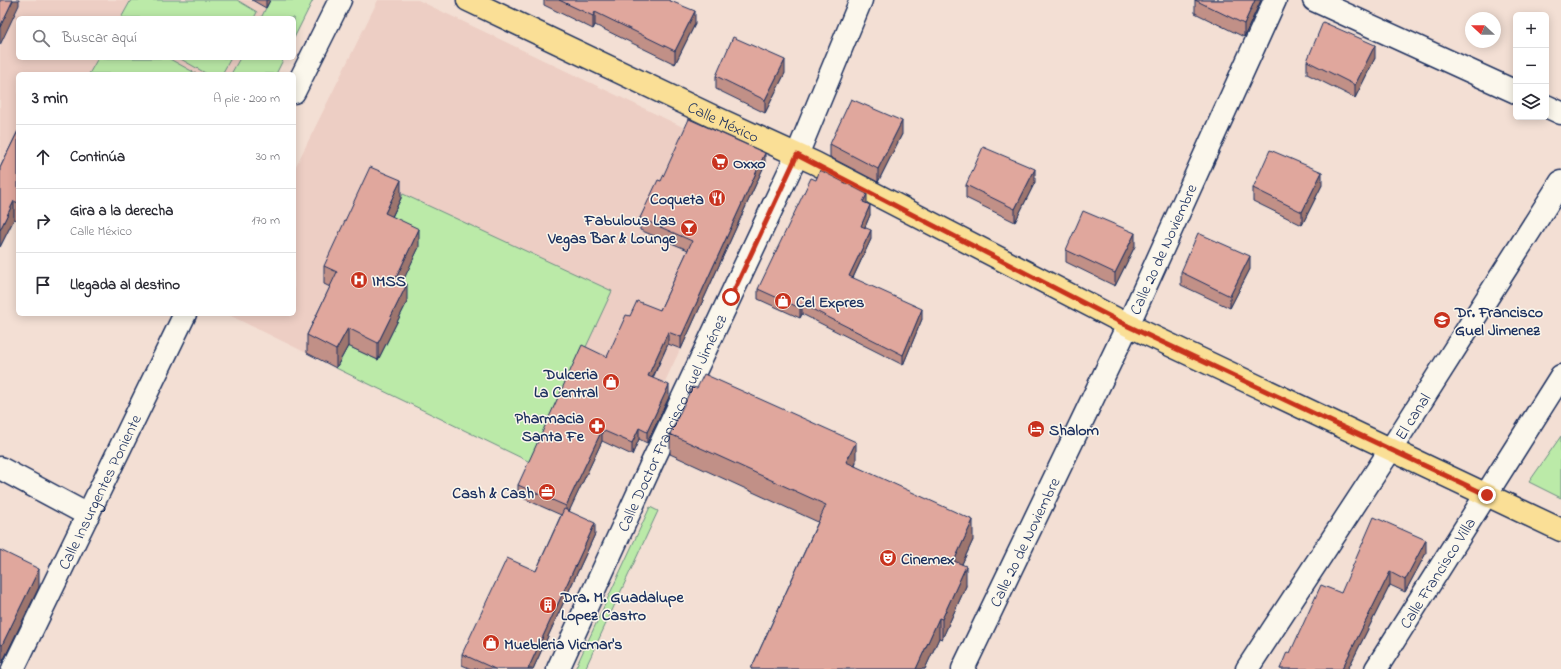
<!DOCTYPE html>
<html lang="es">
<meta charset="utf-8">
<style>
:root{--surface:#fff;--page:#f7f7f7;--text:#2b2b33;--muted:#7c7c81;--line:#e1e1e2}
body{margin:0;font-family:"Indie Flower",sans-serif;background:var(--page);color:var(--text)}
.controls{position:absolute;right:12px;top:12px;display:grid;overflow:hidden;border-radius:6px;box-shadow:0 2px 10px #0003}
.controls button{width:36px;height:36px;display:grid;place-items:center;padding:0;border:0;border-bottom:1px solid var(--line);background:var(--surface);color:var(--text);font:20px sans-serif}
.compass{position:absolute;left:1465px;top:12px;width:36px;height:36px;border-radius:50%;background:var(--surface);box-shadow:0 2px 10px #0003;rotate:292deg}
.stop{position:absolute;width:12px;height:12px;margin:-9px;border:3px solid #c8321e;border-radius:50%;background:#fff}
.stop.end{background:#c8321e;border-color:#fff;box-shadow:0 1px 4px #0008}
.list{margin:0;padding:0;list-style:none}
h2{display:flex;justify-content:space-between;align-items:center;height:52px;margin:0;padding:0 16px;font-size:17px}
h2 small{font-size:13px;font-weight:400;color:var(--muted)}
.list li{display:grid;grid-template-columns:26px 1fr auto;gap:12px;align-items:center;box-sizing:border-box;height:64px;padding:0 16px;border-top:1px solid var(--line)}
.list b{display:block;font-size:15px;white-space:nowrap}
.list p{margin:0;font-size:13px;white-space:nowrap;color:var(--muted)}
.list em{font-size:13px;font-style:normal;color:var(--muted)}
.icon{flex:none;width:22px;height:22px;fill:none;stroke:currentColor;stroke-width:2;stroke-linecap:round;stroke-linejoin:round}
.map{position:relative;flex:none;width:1561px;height:669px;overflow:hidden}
.search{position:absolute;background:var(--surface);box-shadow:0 2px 10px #0003;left:16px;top:16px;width:280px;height:44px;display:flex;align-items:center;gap:10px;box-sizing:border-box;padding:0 14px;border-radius:6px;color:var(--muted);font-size:15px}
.panel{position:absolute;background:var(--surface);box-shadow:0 2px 10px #0003;left:16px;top:72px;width:280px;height:244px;border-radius:6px}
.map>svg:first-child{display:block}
.built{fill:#edcec4}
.green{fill:#bbeaa8;stroke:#6b8c83}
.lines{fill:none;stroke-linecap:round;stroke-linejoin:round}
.minor-casing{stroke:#1b2f5e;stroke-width:25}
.major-casing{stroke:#1b2f5e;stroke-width:25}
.minor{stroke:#fbf7ec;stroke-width:22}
.major{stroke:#fadf96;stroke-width:22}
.wall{fill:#c19087;stroke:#1b2f5e}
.shaded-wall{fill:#9d756e;stroke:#1b2f5e}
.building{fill:#e0a79d;stroke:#1b2f5e}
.route{stroke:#c8321e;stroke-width:5}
.labels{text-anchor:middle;stroke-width:3;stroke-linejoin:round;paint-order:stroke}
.street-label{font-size:16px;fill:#1b2f5e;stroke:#fbf7ec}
.poi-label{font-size:16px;font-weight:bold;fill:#1b2f5e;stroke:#fbf7ec;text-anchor:start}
</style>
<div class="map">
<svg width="1561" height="669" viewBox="0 0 1561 669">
<rect width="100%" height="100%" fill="#f3dfd4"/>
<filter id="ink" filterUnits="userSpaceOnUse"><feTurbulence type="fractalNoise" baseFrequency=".025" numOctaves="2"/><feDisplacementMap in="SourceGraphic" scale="8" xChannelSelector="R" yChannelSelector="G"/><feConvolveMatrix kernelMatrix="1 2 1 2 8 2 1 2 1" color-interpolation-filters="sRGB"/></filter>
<g filter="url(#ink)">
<path class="built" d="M0 0H252L266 8 270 0H313L294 38V18H18V58H284L276 74H18V211L0 247Z
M378 0H418L689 130 641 230 720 265 660 392 427 412 227 314H294V170Z"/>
<path class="green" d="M131 0H237L257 12 254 18H121Z
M270 0H313L294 38V18H261Z
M98 58H168L197 74H89Z
M179 58H231L222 74H207Z
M240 58H284L276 74H231Z
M403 194 612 291 532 463 336 368 348 346 378 360 385 231Z
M1561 436V498L1529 482Z
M650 507 658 511 585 669H575Z"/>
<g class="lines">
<g class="minor-casing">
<g id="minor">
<path d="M1314 0 1516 92"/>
<path d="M294 92 340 0"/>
<path d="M1546 106 1561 113"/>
<path d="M0 468 88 515"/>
<path id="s1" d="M13 669 185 314"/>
<path id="s2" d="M558 669 651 465 797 155 861 0"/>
<path id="s3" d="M963 669 1128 325 1275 0"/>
<path id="s4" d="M1247 669 1391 449 1561 182"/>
<path id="s5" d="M1376 669 1561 376"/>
</g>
</g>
<g class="major-casing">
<g id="major">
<path id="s6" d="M468 0 712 116 815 163 1128 325 1561 530"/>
</g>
</g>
<use href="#minor" class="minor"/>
<use href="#major" class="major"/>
</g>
<path class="wall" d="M252 0H270L266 8Z
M544 0H668L695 24 675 64 595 25 593 29 544 5Z
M1195 0H1261L1244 37 1195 13Z
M1375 58 1355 98 1307 74V61Z
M785 73 765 113 716 89V76Z
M18 131V220L14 219 0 247V168Z
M902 134 878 182 830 157V144Z
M765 164 681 349 668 344 653 378 669 397 647 443 639 439 632 455 602 441 569 511 595 534 533 669H471L462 665V654L536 571 561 515 518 496V485L607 357 630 316 660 310 688 250 640 230V218L661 181Z
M1035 182 1015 222 966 198V185Z
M1322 185 1302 225 1253 201V188Z
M401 198 392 217 419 247 402 282 407 302 378 360 348 346 336 368 307 353V335L330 287 324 284V266Z
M867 204 870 215 865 227 871 239 853 278 922 319 903 365 802 314 800 318 758 299V289Z
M1135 246 1115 286 1066 262V250Z
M1250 269 1230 308 1181 285V272Z
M670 434 856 463 855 466 973 540 962 564 966 586 942 639 939 638 925 669H751L818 522 670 454Z
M0 550 39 587 2 663 0 662Z
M1426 553 1405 592 1390 585 1348 669H1280L1290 653 1341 593Z"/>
<path class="shaded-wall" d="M13 0H19V5L0 45V27Z
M266 0H270L266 8Z
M1255 0H1261L1244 37V24Z
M695 11V24L675 64V51Z
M595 12V25L593 29V16Z
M1375 45V58L1355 98V85Z
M785 60V73L765 113V100Z
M902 121V134L878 182V169Z
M765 153V164L681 349V337Z
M1035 169V182L1015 222V209Z
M1322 172V185L1302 225V212Z
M401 180V198L385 231V213Z
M867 194V204L863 202Z
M14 201V219L0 247V230Z
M870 205V215L861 236V226Z
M419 229V247L396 296V278Z
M871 230V239L849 286V276Z
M1135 233V246L1115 286V273Z
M1250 256V269L1230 308V296Z
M407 284V302L378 360V343Z
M802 304V314L800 318V308Z
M922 309V319L903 365V355Z
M348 328V346L336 368V350Z
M668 332V344L648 387V376Z
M669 385V397L647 443V432Z
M639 428V439L632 455V443Z
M602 430V441L566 518V506Z
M856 442V463L846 482V462Z
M973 520V540L954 581V561Z
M595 523V534L533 669H528Z
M1426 540V553L1405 592V580Z
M966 566V586L942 639V619Z
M39 569V587L2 663V645Z
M1390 572V585L1348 669H1342Z
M939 618V638L925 669H916Z"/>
<path class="building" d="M0 0H13L0 27Z
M559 0H668L695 11 675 51 595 12 593 16Z
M1195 0H1255L1244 24Z
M1323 22 1375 45 1355 85 1307 61Z
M733 37 785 60 765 100 716 76Z
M851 99 902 121 878 169 830 144Z
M689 119 765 153 681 337 668 332 648 376 669 385 647 432 639 428 632 443 602 430 566 506 518 485 582 345 607 357 626 315 630 316 637 301 660 310 692 241 640 218 658 180 661 181Z
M18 131V203L14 201 0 230V168Z
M983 147 1035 169 1015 209 966 185Z
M1270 150 1322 172 1302 212 1253 188Z
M370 167 401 180 385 213 419 229 396 278 407 284 378 343 348 328 336 350 307 335 337 272 324 266Z
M820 170 867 194 863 202 870 205 861 226 871 230 849 276 922 309 903 355 802 304 800 308 758 289 811 178 816 180Z
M1083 211 1135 233 1115 273 1066 250Z
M1198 233 1250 256 1230 296 1181 272Z
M704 374 856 442 846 462 973 520 954 561 966 566 942 619 939 618 916 669H751L826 505 670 434 692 387 697 388Z
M564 509 595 523 528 669H495L462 654 507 558 536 571Z
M1374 517 1426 540 1405 580 1390 572 1342 669H1280L1287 652 1290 653 1321 585 1341 593Z
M0 550 39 569 2 645 0 644Z"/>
</g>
<g class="lines" filter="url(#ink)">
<path class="route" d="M731 297 797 155 1128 326 1487 495"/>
</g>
<defs>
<g id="supermarket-disc" transform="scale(0.9)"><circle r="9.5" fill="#c8321e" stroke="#fbf7ec"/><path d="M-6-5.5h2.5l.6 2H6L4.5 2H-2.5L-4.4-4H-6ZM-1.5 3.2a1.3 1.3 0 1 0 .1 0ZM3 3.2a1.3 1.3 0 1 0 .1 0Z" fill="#fff"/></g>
<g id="restaurant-disc" transform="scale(0.9)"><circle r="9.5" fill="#c8321e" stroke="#fbf7ec"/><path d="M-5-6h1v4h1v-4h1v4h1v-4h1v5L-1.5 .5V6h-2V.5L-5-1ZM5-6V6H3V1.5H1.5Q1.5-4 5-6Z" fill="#fff"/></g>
<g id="bar-disc" transform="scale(0.9)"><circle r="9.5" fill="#c8321e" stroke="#fbf7ec"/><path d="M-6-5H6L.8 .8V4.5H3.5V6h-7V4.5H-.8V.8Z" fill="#fff"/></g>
<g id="hospital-disc" transform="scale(0.9)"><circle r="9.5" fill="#c8321e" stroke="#fbf7ec"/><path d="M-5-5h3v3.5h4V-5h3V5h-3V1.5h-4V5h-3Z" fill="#fff"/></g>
<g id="shop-disc" transform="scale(0.9)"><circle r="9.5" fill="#c8321e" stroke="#fbf7ec"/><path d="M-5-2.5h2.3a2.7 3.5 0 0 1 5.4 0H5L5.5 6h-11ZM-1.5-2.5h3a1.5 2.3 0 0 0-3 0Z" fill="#fff"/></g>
<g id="school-disc" transform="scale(0.9)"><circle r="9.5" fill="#c8321e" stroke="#fbf7ec"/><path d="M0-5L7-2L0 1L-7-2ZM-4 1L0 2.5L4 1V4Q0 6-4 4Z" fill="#fff"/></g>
<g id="pharmacy-disc" transform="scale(0.9)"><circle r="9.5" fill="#c8321e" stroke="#fbf7ec"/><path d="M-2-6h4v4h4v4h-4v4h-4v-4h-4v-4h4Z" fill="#fff"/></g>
<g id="hotel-disc" transform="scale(0.9)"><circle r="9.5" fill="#c8321e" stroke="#fbf7ec"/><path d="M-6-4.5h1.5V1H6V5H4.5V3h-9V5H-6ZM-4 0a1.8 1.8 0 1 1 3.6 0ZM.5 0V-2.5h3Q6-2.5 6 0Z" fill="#fff"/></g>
<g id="office-disc" transform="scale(0.9)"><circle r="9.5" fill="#c8321e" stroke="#fbf7ec"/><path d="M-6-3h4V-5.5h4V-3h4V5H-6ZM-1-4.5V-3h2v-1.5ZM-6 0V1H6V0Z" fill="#fff"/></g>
<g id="theatre-disc" transform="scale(0.9)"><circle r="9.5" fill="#c8321e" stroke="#fbf7ec"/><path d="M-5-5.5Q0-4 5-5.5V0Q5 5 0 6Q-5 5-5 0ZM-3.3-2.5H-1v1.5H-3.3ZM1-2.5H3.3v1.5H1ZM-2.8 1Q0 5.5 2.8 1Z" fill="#fff"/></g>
<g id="building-disc" transform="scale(0.9)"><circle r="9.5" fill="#c8321e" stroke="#fbf7ec"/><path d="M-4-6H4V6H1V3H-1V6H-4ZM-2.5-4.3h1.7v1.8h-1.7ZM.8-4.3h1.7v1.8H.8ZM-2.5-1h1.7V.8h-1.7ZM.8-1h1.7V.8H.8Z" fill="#fff"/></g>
</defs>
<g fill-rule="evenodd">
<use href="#supermarket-disc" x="720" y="162"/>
<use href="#restaurant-disc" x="717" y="198"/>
<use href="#bar-disc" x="689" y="228"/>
<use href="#hospital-disc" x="359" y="280"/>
<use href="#shop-disc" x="783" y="301"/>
<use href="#school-disc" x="1442" y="320"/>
<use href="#shop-disc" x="611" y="382"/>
<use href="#pharmacy-disc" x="597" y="426"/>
<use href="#hotel-disc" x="1036" y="429"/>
<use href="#office-disc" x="547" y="492"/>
<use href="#theatre-disc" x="888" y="558"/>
<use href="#building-disc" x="548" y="605"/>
<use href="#shop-disc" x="491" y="643"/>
</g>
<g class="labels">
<g class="street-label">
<text dy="6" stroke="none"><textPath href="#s6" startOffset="283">Calle México</textPath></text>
<text dy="6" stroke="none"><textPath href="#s3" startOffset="465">Calle 20 de Noviembre</textPath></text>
<text dy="6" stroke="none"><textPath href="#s4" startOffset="302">El canal</textPath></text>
<text dy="6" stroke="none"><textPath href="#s2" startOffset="271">Calle Doctor Francisco Guel Jiménez</textPath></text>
<text dy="6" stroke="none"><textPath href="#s1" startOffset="197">Calle Insurgentes Poniente</textPath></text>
<text dy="6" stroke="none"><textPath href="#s3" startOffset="141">Calle 20 de Noviembre</textPath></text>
<text dy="6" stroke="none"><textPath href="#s5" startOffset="114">Calle Francisco Villa</textPath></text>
</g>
<g class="poi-label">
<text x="733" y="168">Oxxo</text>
<text x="704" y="204" text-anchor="end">Coqueta</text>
<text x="676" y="225" text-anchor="end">Fabulous Las<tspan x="676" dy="18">Vegas Bar &amp; Lounge</tspan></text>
<text x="372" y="286">IMSS</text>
<text x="796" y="307">Cel Expres</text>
<text x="1455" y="317">Dr. Francisco<tspan x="1455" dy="18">Guel Jimenez</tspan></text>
<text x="598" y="379" text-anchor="end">Dulceria<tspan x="598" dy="18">La Central</tspan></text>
<text x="584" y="423" text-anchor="end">Pharmacia<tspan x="584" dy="18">Santa Fe</tspan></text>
<text x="1049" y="435">Shalom</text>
<text x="534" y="498" text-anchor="end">Cash &amp; Cash</text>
<text x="901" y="564">Cinemex</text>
<text x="561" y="602">Dra. M. Guadalupe<tspan x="561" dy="18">Lopez Castro</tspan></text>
<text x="504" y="649">Muebleria Vicmar's</text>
</g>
</g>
</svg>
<div class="controls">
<button>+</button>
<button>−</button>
<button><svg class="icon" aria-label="layers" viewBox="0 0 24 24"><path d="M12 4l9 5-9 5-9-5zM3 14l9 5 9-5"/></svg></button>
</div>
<svg class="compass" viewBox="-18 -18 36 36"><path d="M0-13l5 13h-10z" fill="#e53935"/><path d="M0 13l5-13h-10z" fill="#7c7c81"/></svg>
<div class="stop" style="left:731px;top:297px"></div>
<div class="stop end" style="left:1487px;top:495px"></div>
<div class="search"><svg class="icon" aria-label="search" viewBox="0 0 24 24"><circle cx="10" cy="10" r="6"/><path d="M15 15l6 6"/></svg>Buscar aquí</div>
<section class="panel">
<h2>3 min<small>A pie · 200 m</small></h2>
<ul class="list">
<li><svg class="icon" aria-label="ahead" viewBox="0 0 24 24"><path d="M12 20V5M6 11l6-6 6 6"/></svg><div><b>Continúa</b></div><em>30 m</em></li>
<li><svg class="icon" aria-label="right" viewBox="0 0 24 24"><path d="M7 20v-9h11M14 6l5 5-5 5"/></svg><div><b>Gira a la derecha</b><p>Calle México</p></div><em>170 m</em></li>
<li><svg class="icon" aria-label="arrive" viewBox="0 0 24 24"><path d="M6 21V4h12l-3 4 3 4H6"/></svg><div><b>Llegada al destino</b></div></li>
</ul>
</section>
</div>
